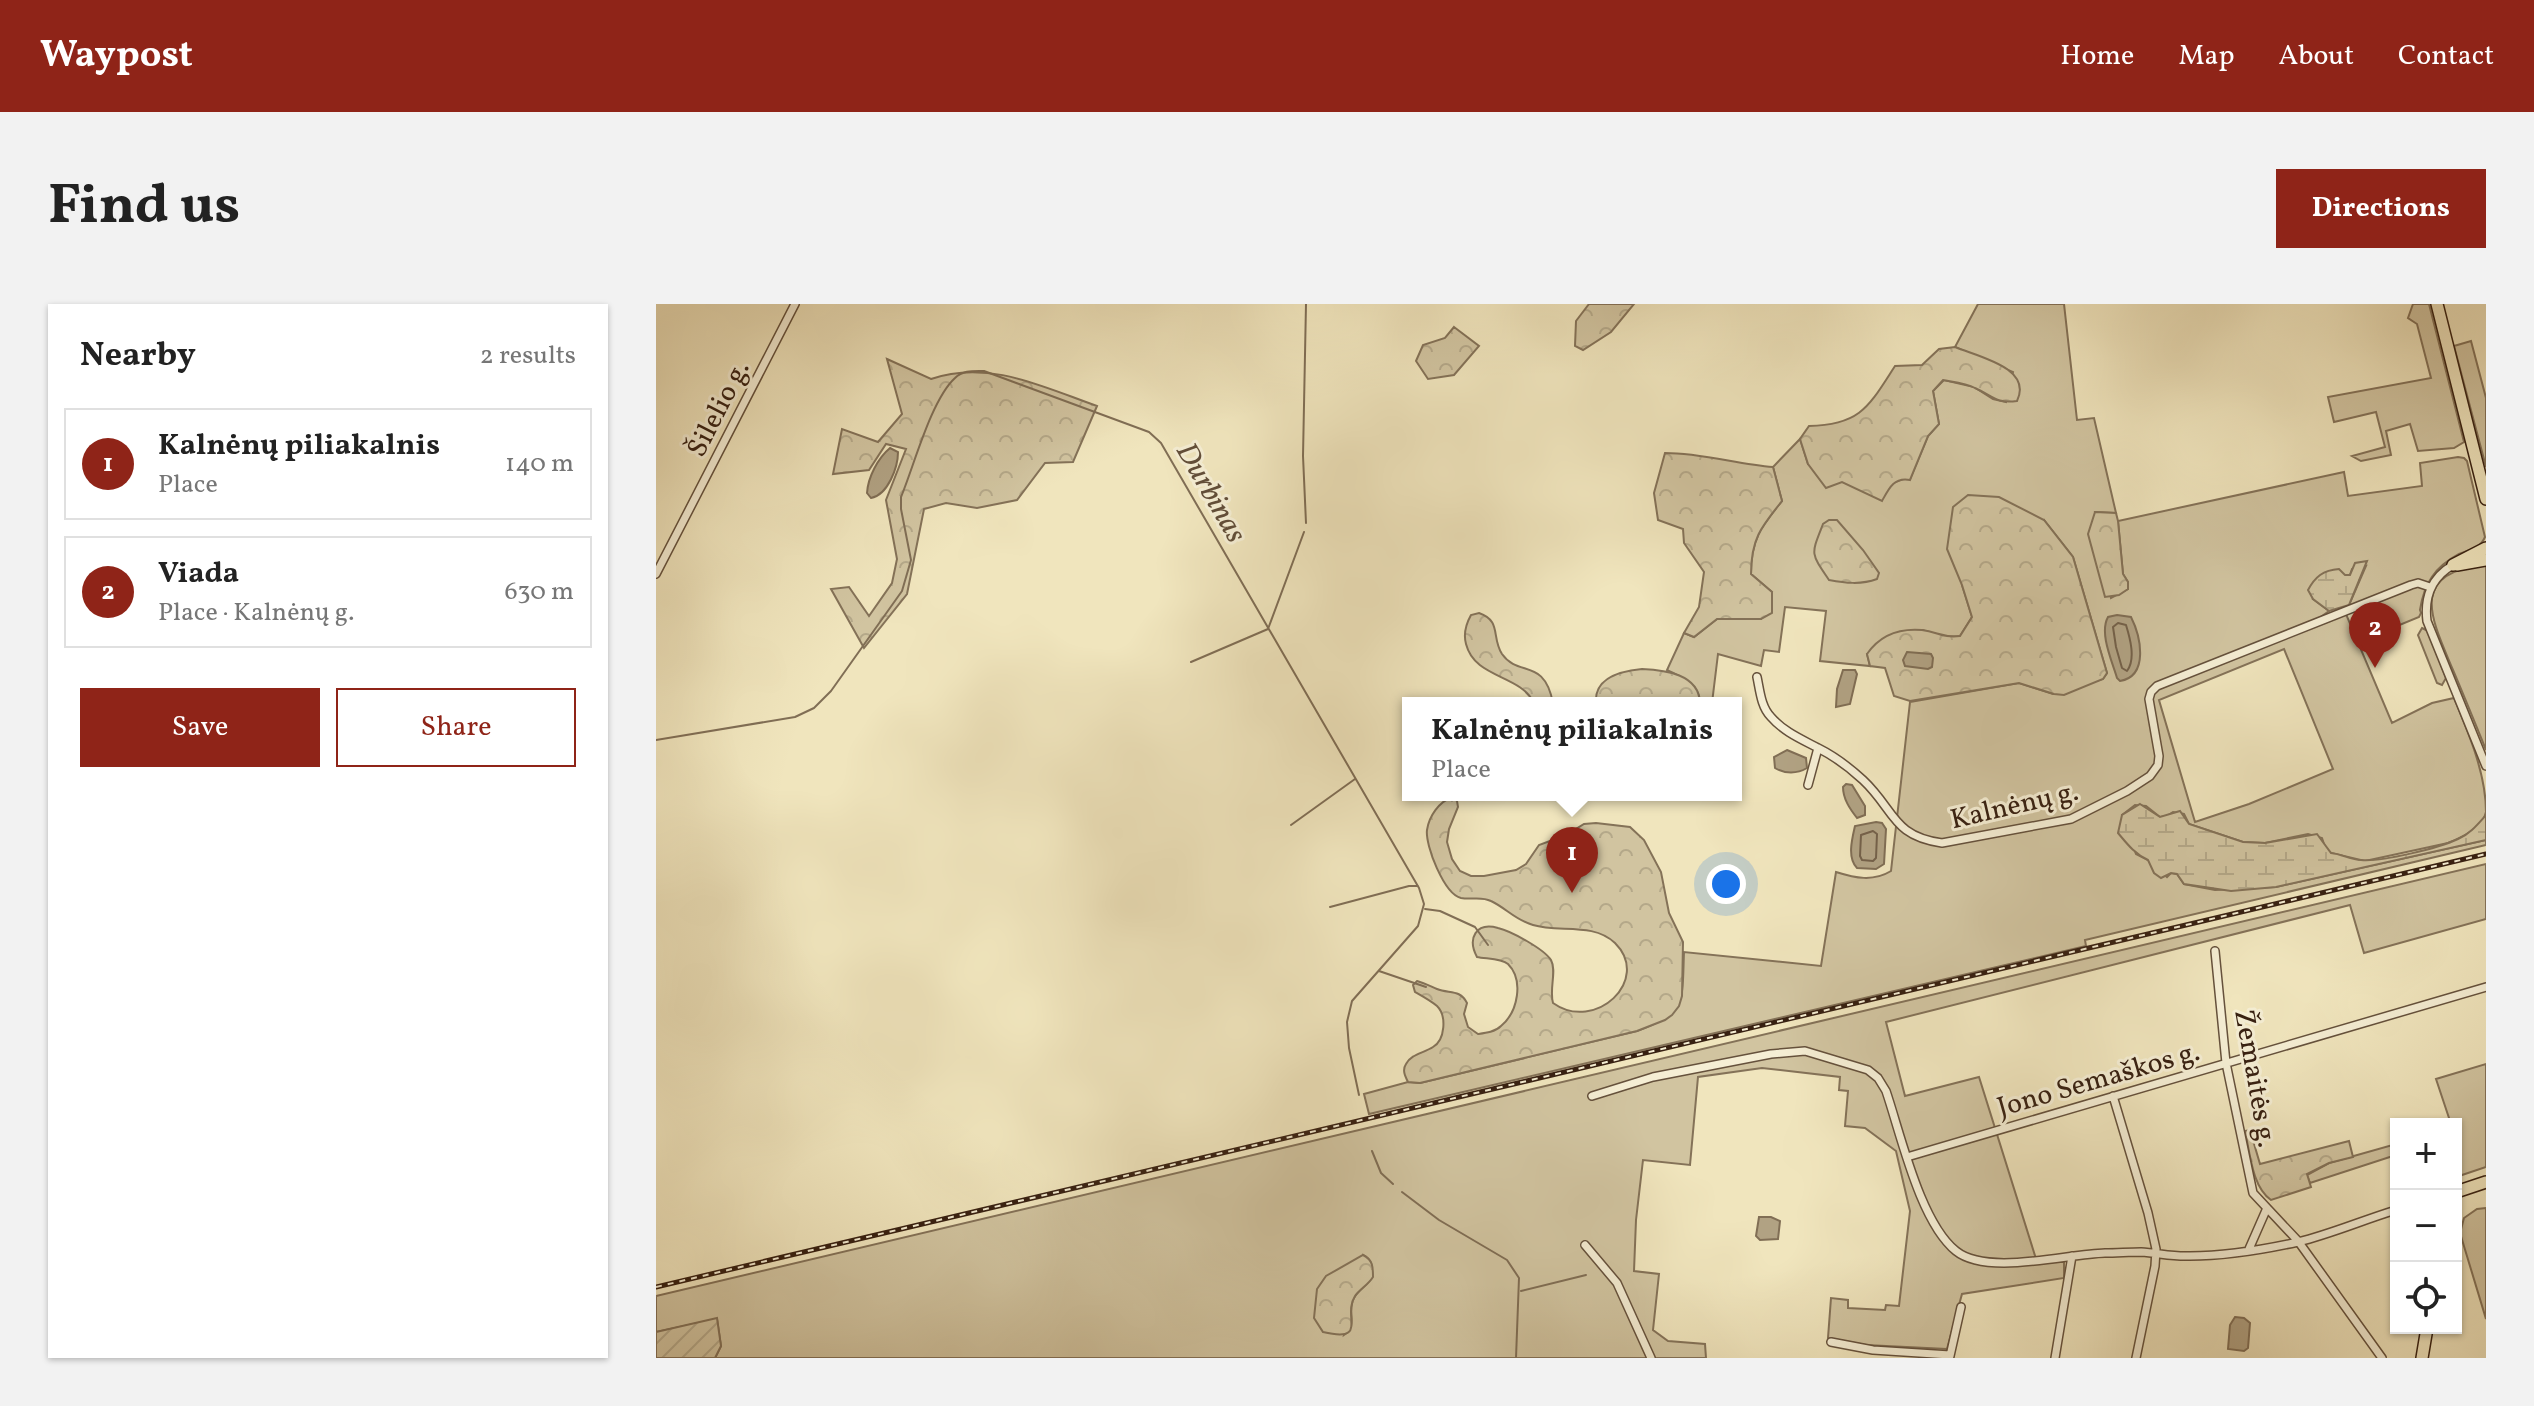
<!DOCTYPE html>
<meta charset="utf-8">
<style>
:root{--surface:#fff;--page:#f2f2f2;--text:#222;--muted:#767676;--line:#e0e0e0;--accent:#8f2418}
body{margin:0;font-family:Vollkorn,serif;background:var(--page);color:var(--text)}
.controls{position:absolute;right:24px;bottom:24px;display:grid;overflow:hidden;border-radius:0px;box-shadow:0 2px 6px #0004}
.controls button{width:72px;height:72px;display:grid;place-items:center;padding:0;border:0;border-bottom:2px solid var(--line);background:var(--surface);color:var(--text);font:40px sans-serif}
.you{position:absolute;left:1070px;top:580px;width:28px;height:28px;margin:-20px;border:6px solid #fff;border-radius:50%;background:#1a73e8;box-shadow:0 0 0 12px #1a73e833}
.badge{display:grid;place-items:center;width:52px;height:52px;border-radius:50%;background:var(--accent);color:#fff;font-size:26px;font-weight:700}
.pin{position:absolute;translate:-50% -66px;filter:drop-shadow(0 2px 4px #0008)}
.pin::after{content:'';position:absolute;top:42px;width:28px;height:24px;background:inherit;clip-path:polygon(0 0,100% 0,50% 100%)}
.popup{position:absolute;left:746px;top:393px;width:340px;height:104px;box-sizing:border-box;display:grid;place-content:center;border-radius:0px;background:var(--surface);filter:drop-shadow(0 2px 6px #0005);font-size:26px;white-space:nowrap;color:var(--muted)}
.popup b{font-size:30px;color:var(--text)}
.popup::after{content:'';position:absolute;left:50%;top:100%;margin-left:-16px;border:16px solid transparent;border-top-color:var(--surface)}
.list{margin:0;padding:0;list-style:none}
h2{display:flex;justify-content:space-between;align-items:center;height:104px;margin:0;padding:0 32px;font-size:34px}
h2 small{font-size:26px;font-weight:400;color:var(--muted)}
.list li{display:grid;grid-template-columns:52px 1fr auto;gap:24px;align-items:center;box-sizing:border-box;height:112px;margin:0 16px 16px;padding:0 16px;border:2px solid var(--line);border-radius:0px}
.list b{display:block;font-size:30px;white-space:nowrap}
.list p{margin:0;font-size:26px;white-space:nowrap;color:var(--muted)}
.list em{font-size:26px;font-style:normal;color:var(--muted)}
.actions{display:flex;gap:16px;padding:24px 32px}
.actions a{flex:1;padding:18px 0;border:2px solid var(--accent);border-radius:0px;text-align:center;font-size:28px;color:var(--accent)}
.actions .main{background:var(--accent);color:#fff}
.icon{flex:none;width:44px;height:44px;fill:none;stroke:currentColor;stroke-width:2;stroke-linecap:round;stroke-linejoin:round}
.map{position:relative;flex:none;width:1830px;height:1054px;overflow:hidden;border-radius:0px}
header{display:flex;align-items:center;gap:48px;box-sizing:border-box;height:112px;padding:0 40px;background:var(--accent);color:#fff}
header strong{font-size:38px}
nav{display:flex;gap:44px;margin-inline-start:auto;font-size:28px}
.intro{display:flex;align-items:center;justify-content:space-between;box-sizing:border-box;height:192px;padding:0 48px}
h1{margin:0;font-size:56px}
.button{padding:20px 36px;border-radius:0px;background:var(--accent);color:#fff;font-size:28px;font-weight:700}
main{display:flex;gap:48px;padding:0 48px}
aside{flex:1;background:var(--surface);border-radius:0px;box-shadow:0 2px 6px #0004}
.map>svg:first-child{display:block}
.green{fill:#d1c4a0;stroke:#847258;stroke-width:2;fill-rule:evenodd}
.forest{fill:url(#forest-crowns);stroke:#847258;stroke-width:2}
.wetland{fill:url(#wetland-marsh);stroke:#847258;stroke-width:2}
.garden{fill:url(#garden-furrows);stroke:#847258;stroke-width:2}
.water{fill:#b1a283;stroke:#806e55;stroke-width:2}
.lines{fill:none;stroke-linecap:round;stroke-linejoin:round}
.shore{stroke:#74614a;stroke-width:2}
.stream{stroke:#806e55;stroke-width:2}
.minor-casing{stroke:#65513c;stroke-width:10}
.primary-casing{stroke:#372011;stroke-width:14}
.minor{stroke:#f5eed4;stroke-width:7}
.primary{stroke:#f0e5bd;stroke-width:11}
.rail-casing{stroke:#372011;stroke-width:5}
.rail{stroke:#f5eed4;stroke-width:2;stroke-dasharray:6;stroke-linecap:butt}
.labels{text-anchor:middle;stroke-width:6;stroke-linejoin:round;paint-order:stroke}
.street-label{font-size:28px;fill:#372011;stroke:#f5eed4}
.water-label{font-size:30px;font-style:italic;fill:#624e39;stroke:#f5eed4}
</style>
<header>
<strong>Waypost</strong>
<nav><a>Home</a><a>Map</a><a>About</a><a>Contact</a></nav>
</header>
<div class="intro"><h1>Find us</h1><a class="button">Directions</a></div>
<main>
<aside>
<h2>Nearby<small>2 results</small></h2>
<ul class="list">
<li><span class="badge">1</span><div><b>Kalnėnų piliakalnis</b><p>Place</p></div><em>140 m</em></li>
<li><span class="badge">2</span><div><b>Viada</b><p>Place · Kalnėnų g.</p></div><em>630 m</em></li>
</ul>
<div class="actions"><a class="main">Save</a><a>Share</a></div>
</aside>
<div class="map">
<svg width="1830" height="1054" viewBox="0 0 1830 1054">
<defs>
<pattern id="forest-crowns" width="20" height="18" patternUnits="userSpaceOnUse" patternTransform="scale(2)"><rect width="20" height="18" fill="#d1c4a0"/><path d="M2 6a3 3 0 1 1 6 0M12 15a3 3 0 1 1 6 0" fill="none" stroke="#b4a889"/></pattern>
<pattern id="wetland-marsh" width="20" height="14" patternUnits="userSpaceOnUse" patternTransform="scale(2)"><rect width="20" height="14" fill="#d1c4a0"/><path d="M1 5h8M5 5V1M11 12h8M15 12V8" fill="none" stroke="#b4a889"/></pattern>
<pattern id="garden-furrows" width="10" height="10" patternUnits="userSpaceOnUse" patternTransform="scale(2)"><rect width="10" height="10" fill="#d1c4a0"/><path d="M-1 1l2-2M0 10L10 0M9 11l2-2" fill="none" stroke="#b4a889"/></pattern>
</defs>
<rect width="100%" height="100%" fill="#f0e5bd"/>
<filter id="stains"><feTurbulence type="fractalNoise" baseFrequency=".0025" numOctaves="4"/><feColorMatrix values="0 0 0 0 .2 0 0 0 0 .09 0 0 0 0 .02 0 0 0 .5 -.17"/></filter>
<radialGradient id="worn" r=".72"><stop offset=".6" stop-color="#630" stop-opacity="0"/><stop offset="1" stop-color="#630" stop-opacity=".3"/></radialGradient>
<path class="green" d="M1322 0H1408L1421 116 1438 114 1460 209 1439 208 1455 294 1472 285V278L1467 270 1462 217 1688 168 1692 192 1766 182 1764 159 1802 153 1808 154 1811 157 1829 233C1824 245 1814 245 1803 250 1779 263 1768 279 1764 306L1765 309 1763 313 1717 332 1711 316 1693 301 1710 262 1696 265 1694 271H1689L1657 295 1673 307 1666 312 1669 319 1690 310 1736 419 1776 399 1798 394C1812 428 1830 469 1830 508 1827 524 1805 534 1792 539L1709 557 1675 549 1669 543 1666 534 1652 530 1609 539 1587 538 1533 520 1528 510 1517 508 1511 512 1504 513 1490 502 1479 501 1466 511 1480 550 1492 556 1511 573 1515 569 1521 570 1528 580 1559 586 1620 583 1830 536V541L1429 636 1430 642 713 810 708 790 752 778 764 779 981 727C1031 708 1026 699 1028 648L1165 662 1180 568C1199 574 1217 578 1235 567L1254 398 1363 379 1397 390 1447 375 1451 369 1417 253 1388 216 1306 281 1316 313 1304 332 1290 334 1267 326 1211 350 1214 362 1164 357 1170 307 1129 303 1123 348 1108 346 1105 362 1062 350 1056 399H1044C1043 379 1027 374 1011 366L1028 329 1038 333 1061 315H1105L1116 288 1095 270C1095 235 1105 223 1126 197L1117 163 1144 135 1152 160 1186 178 1235 180 1247 175H1254L1272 132 1283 120 1277 87 1288 76 1318 83 1337 95 1350 98 1357 68 1299 43ZM1628 345 1677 465 1593 500 1539 518 1503 396Z
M1757 0H1773L1808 138 1798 144 1762 147 1754 120 1730 127 1735 151 1705 157 1696 152 1729 143 1720 108 1678 118 1672 93 1775 74 1761 20 1752 14Z
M1815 37 1830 94V163L1798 42Z
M1828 261 1830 262V446C1819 419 1808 392 1797 366 1776 316 1751 269 1828 261Z
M1766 324 1772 327 1790 374 1786 381 1781 379 1762 331Z
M1830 560V615L1708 649 1694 601 1230 718 1249 792 1323 773 1381 958H1408V974L1306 990 1291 1045 1210 1041 1172 1034 1175 994 1192 996V1004L1229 1006 1230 1001 1243 1002 1254 907 1240 847 1209 824 1189 822 1192 787 1183 786 1184 773 1106 764 1042 773 1034 861 987 856 980 916 978 967 1003 970 997 1026 1012 1037 1049 1040 1050 1054H59L65 1042 61 1015 0 1028V992ZM707 951C717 956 716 963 716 973 712 981 702 986 698 994 690 1008 703 1021 688 1031Z
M1830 760V863L1800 873V820H1788L1794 817 1780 775Z
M1740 840V851L1654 879 1651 871 1673 859Z
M1830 904V1015L1804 929 1808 914 1821 905Z"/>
<path class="forest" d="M933 0H978L955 28 927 46 919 42 920 17Z
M798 23 823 42 798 71 772 75 760 57 767 41 789 34Z
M1299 43C1323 53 1377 64 1361 97 1340 100 1337 92 1319 84 1310 79 1298 78 1287 76L1277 87 1283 120 1272 132 1254 176C1238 173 1233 184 1226 197L1186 178 1170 184 1152 160 1144 135 1153 122C1205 121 1213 102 1239 62L1266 61 1283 45Z
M231 55 275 75C332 55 387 83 441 102L417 158 389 159 361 196 321 204 290 199 268 205 251 290 208 344 175 285 193 283 213 312 236 279 241 255 230 196 250 145 230 140 213 166 177 170 186 125 222 138 246 110Z
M1009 149C1046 149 1081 160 1117 163L1126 197C1105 223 1095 235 1095 270L1116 288V309L1105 315H1061L1038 333 1028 329 1043 303 1048 268 1028 239 1027 225 1002 216 998 189Z
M1312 191 1343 193 1388 216 1417 253 1451 369 1447 375 1408 391 1398 390 1363 379 1254 397 1238 392 1229 364 1214 362 1211 350C1224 331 1242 324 1266 326 1282 328 1287 334 1304 332L1316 313 1306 281 1291 245 1297 203Z
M1439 208 1460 209 1462 217 1467 270 1472 278V285L1463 291 1449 293 1432 230Z
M1173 216H1181L1207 246 1223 269 1221 275C1205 281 1189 279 1173 276 1154 248 1155 251 1167 220Z
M823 309C846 317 835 333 846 350 863 374 888 353 897 399H878C864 370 819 375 810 340 807 329 810 320 815 311Z
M986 365C1009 366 1043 370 1044 399H940C938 373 965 367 986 365Z
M796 493 801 497 802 503 793 525 791 538 796 555 804 567 815 572H828L860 566 870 560 883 541 910 531 928 520 940 519 974 523 988 536 1005 568 1013 609 1027 638 1026 692 1023 702 1016 711 1009 716 981 727 764 779 752 778C749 772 746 766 750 760 755 750 768 749 777 743 789 736 791 712 781 702 775 697 766 692 759 688L757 681 761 677C768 679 774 682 781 685 793 690 804 685 811 699L808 710 812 723 822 730C830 729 839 728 845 722 862 708 868 676 852 660 845 654 830 655 821 653 811 634 820 618 842 624 855 627 888 645 895 656 901 667 893 685 897 699 939 729 996 676 959 639 937 618 903 629 877 621 859 616 850 604 835 597 825 592 816 596 805 594 788 590 769 541 771 526 773 512 783 498 796 493Z
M1594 826 1604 860 1693 837 1697 853 1673 859 1651 870 1655 883 1615 896C1596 883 1594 849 1589 827Z
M707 951C717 956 717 963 717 973 712 981 704 985 699 992 686 1012 713 1039 667 1028L658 1014 661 985 670 972Z"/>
<path class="wetland" d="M1711 257 1693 301 1673 307 1657 295 1652 286C1659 273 1667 266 1683 265L1689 271H1694L1699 259Z
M1484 500 1504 513 1524 507 1533 520 1587 538 1609 539 1661 530 1675 549C1686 550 1695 556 1705 556 1726 558 1783 544 1802 535 1814 530 1822 520 1830 511V536L1620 583 1575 587 1528 580 1521 570 1515 569 1505 574 1498 569 1492 556C1479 550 1472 541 1462 529L1466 511Z"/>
<path class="garden" d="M61 1014 65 1042 59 1054H0V1028Z"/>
<path class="water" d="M234 144 242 148C242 163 232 191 215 194L211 189C212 173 222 154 234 144Z
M1461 311 1475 313C1485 333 1493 372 1464 377L1461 374C1456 357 1443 329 1452 313Z
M1251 348 1275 350 1277 354 1276 363 1272 365 1249 362 1247 356Z
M1187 366H1199L1201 370 1194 400 1180 403 1181 385Z
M1131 446 1150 454 1151 464C1141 470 1129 470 1119 464L1118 453Z
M1190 480 1196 481 1209 502V511L1201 514C1194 505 1187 495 1187 483Z
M1220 518 1226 519 1230 525 1228 560 1220 565 1201 564C1191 554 1196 535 1199 522Z
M1103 913H1115L1124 917 1122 935 1104 936 1100 932Z
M1579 1013 1588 1014 1594 1019 1592 1044 1588 1047 1572 1045 1574 1021Z"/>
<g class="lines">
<path class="shore" d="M1462 319 1470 321C1474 334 1480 355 1471 367L1466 364 1460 343 1457 323Z
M1217 527 1221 530 1220 554 1217 557 1206 556 1204 552 1205 531Z"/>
<path class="stream" d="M650 219 647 152 650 0
M535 358 612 325 648 228
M0 436 139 413 158 404 175 387 246 287 255 256 245 205V193C258 162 275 96 299 74 307 66 317 67 328 67L493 128 505 139 763 584 768 600 762 622 696 697 691 718 693 744 703 791
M635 521 699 475
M674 603 753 582H762
M769 605 784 607 819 623 832 641
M723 667 770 683
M716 847 725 869 737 880
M746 888 783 916 851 956 863 974 860 1054
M865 987 930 971"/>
<g class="minor-casing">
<path id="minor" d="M1797 261C1776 273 1768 293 1771 317L1830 462
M0 270 139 0
M1101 373C1104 387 1105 403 1115 413 1128 428 1145 435 1162 444 1178 452 1194 464 1207 476 1239 506 1236 532 1286 539L1415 515 1471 487 1494 472 1502 461 1503 452 1493 395 1495 388 1501 382 1755 281 1762 279 1774 283
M1152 481 1162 444
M1559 647 1570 759 1597 889 1642 937 1726 1054
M936 792 997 773 1115 750 1149 747 1212 766 1222 774 1230 787C1245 831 1264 918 1300 947 1331 972 1410 950 1449 949 1461 949 1473 948 1485 948 1502 949 1517 953 1534 952 1566 952 1610 945 1642 938 1675 930 1707 916 1740 906
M1457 792 1492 909 1500 945 1499 962 1480 1054
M1251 853 1830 683
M929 941 961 979 995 1054
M1593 945 1611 904
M1175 1038 1217 1046 1294 1051
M1294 1052 1305 1003
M1399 1054 1416 952"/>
</g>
<g class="primary-casing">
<path id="primary" d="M1781 0 1830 195
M1797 261 1830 244
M1801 261 1830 256
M1800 888 1830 878
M1766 1054 1771 1024"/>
</g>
<use href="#minor" class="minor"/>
<use href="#primary" class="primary"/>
<g class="rail-casing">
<path id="rail" d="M0 983 1830 550"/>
</g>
<use href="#rail" class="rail"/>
</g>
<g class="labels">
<g class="street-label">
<text transform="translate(61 104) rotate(-63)" y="10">Šilelio g.</text>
<text transform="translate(1358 500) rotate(-13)" y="10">Kalnėnų g.</text>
<text transform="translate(1442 774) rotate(-16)" y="10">Jono Semaškos g.</text>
<text transform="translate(1601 774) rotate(80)" y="10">Žemaitės g.</text>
</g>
<g class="water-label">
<text transform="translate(556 188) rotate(60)" y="10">Durbinas</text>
</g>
</g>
<rect width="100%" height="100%" filter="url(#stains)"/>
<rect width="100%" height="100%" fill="url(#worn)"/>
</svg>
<div class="controls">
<button>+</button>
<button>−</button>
<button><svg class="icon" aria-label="locate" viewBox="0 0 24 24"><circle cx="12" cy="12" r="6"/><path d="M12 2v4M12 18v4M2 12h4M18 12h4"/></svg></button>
</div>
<div class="you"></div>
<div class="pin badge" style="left:916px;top:589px">1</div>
<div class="popup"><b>Kalnėnų piliakalnis</b>Place</div>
<div class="pin badge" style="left:1719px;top:364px">2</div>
</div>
</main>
